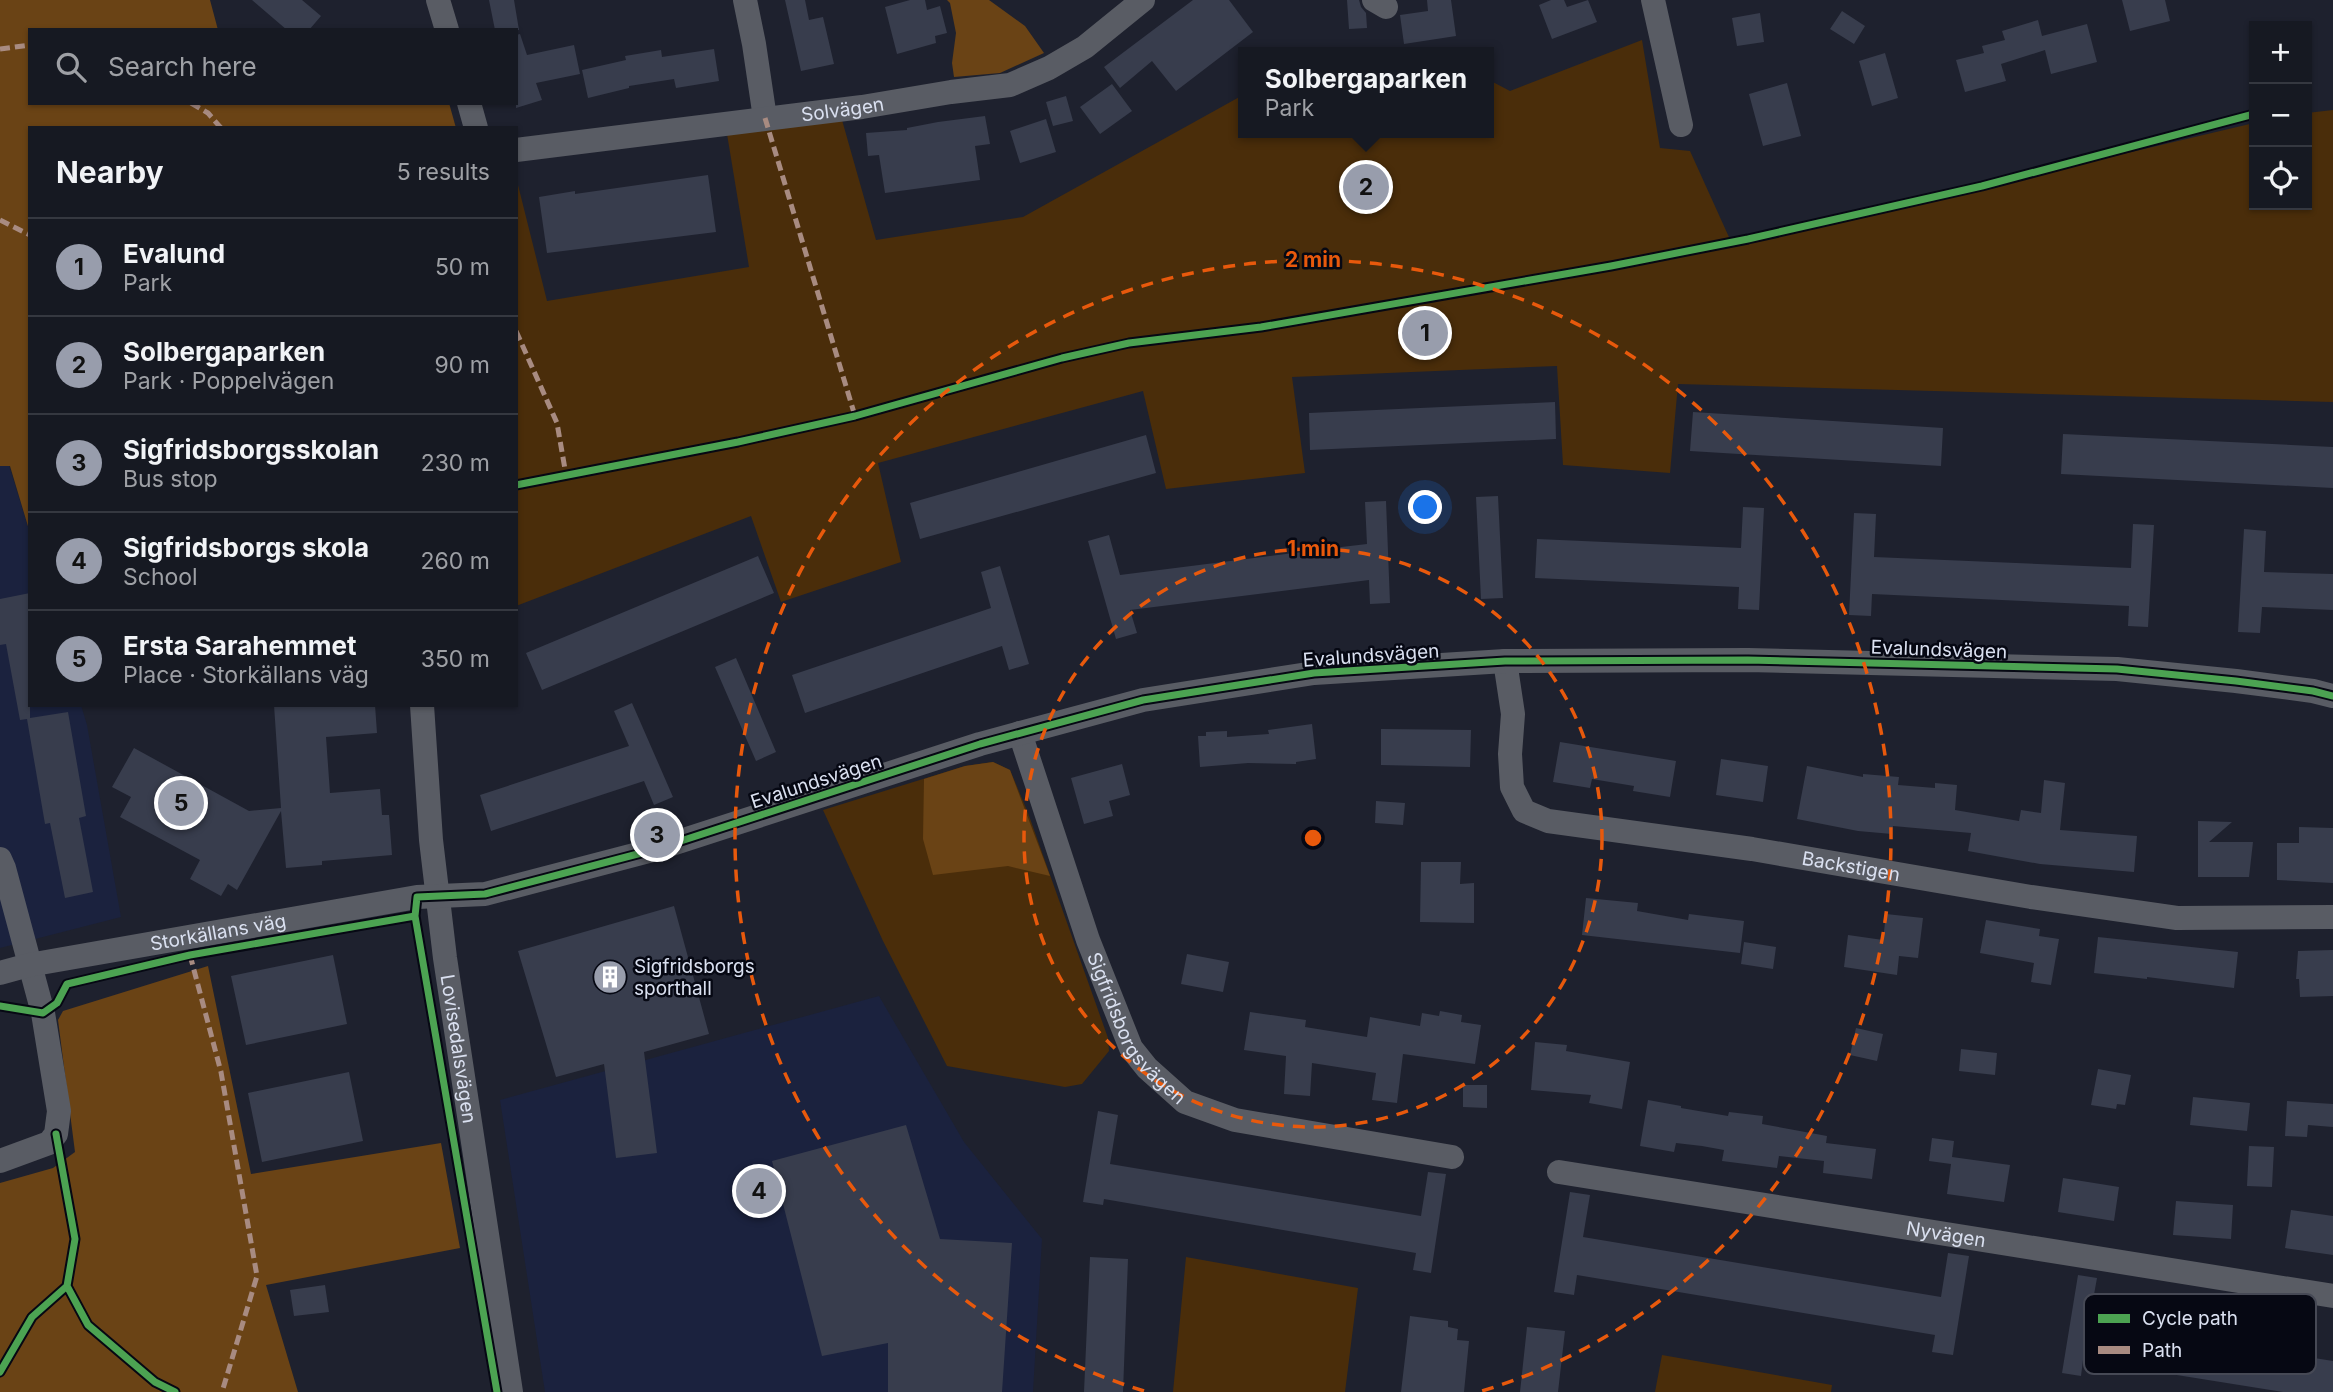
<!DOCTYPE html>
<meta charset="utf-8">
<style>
:root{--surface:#161922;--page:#23262f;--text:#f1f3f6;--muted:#9ea0a5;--line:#353840;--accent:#989dac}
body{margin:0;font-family:Inter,sans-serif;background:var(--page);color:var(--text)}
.controls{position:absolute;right:21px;top:21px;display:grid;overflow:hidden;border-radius:0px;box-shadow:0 2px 5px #0004}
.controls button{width:63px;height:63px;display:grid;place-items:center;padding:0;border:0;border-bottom:2px solid var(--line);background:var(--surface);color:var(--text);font:35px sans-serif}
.you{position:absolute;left:1426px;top:508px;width:24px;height:24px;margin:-18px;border:5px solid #fff;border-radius:50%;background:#1a73e8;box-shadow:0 0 0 10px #1a73e833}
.badge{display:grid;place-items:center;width:46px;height:46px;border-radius:50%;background:var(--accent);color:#111;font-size:23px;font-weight:700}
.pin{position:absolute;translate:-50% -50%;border:4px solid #fff;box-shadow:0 2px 7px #0006}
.popup{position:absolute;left:1238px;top:47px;width:256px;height:91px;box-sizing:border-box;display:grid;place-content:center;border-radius:0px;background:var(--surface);filter:drop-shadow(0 2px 5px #0005);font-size:23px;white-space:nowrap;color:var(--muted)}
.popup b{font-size:26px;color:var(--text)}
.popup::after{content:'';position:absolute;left:50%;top:100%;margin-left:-14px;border:14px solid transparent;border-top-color:var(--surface)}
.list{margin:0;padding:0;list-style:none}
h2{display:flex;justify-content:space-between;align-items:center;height:91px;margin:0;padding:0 28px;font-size:30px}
h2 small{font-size:23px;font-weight:400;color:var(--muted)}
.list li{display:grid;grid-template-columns:46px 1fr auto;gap:21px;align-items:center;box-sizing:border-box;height:98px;padding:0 28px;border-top:2px solid var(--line)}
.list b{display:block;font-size:26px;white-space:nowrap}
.list p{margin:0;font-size:23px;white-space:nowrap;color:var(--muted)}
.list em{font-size:23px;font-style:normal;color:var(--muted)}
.icon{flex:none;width:38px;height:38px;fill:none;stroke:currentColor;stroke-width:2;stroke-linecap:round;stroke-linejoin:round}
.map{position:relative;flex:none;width:2333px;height:1392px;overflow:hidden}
.search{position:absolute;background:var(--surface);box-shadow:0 2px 5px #0004;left:28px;top:28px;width:490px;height:77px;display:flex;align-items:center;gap:18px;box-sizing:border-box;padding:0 24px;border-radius:0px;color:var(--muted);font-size:26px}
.panel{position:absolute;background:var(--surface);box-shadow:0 2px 5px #0004;left:28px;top:126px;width:490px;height:581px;border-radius:0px}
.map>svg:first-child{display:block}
.built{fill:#1b223e}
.green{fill:#4a2d0a}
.forest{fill:#6a4315}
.building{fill:#383d4d}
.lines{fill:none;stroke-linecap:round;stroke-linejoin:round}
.minor{stroke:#595c64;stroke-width:24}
.quiet{stroke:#a88b81;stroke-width:5;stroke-dasharray:10 5;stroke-linecap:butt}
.cycleway-casing{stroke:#060813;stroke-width:11}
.cycleway{stroke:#4ca352;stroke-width:7}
.ring{fill:none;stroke:#e8590c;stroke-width:3.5;stroke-dasharray:12 9}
.labels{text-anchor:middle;stroke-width:5;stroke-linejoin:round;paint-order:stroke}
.street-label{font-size:19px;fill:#dae0f0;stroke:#060813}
.poi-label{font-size:19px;fill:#dae0f0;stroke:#060813;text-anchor:start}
.key{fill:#060813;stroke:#464955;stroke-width:2}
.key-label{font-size:19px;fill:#dae0f0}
.centre{fill:#e8590c;stroke:#060813;stroke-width:3.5}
.ring-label{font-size:21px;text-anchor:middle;font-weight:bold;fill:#e8590c;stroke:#060813;stroke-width:5;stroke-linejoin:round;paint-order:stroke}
</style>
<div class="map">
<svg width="2333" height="1392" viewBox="0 0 2333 1392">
<rect width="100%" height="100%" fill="#1e212e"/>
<path class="built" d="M0 466H9L30 533V705H81L87 725 121 917 0 948Z
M879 996 964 1142 1042 1239 1033 1392H545L500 1100Z"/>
<path class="green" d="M1642 40 1660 148 1690 151 1733 246 2254 123V205H2307V113L2333 110V402L1678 384 1670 473 1563 465 1557 366 1292 377 1305 473 1166 489 1143 391 878 463 901 562 781 602 751 516 516 606V177L547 301 749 267 727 134 842 120 876 240 1023 217 1243 95 1244 133H1488L1489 80 1510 91Z
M993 762 1010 770 1028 813 1108 1038 1109 1051 1082 1084 1065 1087 947 1066 883 941 823 810 965 766Z
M1186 1257 1358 1288 1345 1392H1173Z
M1662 1355 1832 1385 1831 1392H1655Z"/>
<path class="forest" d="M0 0H210L218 30H30V103H449L456 128H30V533L10 466H0Z
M947 0H989L1025 26 1044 53 1000 73 954 77 952 63 956 33 950 3Z
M993 762 1010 770 1050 876 1008 866 933 875 923 839 924 779 965 766Z
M208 966 251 1174 441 1143 460 1248 266 1285 298 1392H0V1183L53 1168 75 1152 58 1020 63 1011Z"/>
<path class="building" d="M252 0H302L321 16 309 30H287Z
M489 0H514L519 30H495Z
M785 0H805L809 20 823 17 834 64 801 71Z
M910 0H925L927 10 940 6 947 33 935 36 936 43 897 54 885 7Z
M1193 0H1229L1253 32 1176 91 1152 61 1120 88 1104 67Z
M1347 0H1359L1361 7 1366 13 1367 28 1349 29Z
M1427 0H1451L1456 36 1404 44 1400 15 1428 11Z
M1551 0H1564L1567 7 1588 0 1597 22 1552 39 1539 5Z
M2122 0H2165L2170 21 2130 31Z
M1842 11 1865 26 1854 44 1830 29Z
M1760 13 1764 42 1737 46 1732 18Z
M2038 20 2042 36 2087 24 2097 62 2051 74 2045 50 2001 64 2006 81 1965 92 1956 60 1984 53 1982 46 2005 40 2002 31Z
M520 34 527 55 574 45 580 74 536 83 542 100 516 108V35Z
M714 49 719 81 676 88 674 79 629 86V88L588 98 582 70 626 60 625 56 661 50 662 57Z
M1885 53 1898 98 1872 106 1859 61Z
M1787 83 1801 136 1763 146 1749 94Z
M1112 84 1132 111 1100 134 1080 107Z
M1066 96 1073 121 1053 126 1046 102Z
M985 116 990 144 975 146 980 180 885 193 879 155 868 156 866 133 907 130V128L938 122Z
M1046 119 1056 152 1020 163 1010 131Z
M708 175 716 232 547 253 539 197 575 191V194Z
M1555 402 1556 439 1310 450 1309 413Z
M1693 412 1943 428 1941 466 1690 451Z
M2063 434 2333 447V488L2061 474Z
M1146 435 1156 473 920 539 910 503Z
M1498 496 1503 598 1481 599 1476 497Z
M1386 501 1390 603 1370 604 1369 580 1130 610 1137 633 1116 639 1088 541 1109 535 1120 575 1333 548 1367 544 1365 502Z
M1743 507 1764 508 1759 610 1738 609 1739 587 1535 578 1537 539 1741 548Z
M1854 513 1876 514 1874 557 2131 568 2133 524 2154 525 2148 627 2128 626 2129 606 1872 594 1871 616 1849 615Z
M2244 529 2266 531 2264 572 2333 574V610L2262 607 2260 633 2238 632Z
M758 556 774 593 542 690 526 653Z
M1000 566 1029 664 1009 670 1002 646 805 713 792 675 991 608 981 572Z
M30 593V718L68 712 86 816 79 818 93 892 65 898 50 823 45 824 27 719 20 720 6 644 0 645V599Z
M736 658 776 752 756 761 715 667Z
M632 703 673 797 654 805 644 781 491 831 480 795 629 746 614 711Z
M274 705H375L377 733 326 737 330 793 380 789 382 815H389L392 855 322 861V865L286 868 281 811 237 890 228 884 221 896 190 879 200 860 120 817 131 797 112 787 134 748 249 811 281 808Z
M1312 724 1316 759 1296 762V764L1248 763 1200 767 1198 736H1206V732L1227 731V737L1269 734 1268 730Z
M1381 729 1471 730 1470 767 1381 765Z
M1560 742 1676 761 1670 797 1633 791 1634 786 1592 779 1590 788 1553 782Z
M1721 759 1768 766 1763 802 1716 795Z
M1122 764 1130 795 1109 801 1113 816 1084 824 1071 778Z
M1807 766 1863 777V774L1899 777 1898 785 1935 788V783L1957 785 1955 810 2019 821 2021 810 2041 813 2044 780 2065 783 2060 830 2137 836 2134 872 2040 864 1968 851 1971 833 1893 826 1892 834 1858 831 1797 819Z
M1376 801 1405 803 1403 825 1375 823Z
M2198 821 2232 822 2209 842H2253L2249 877H2198Z
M2299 827 2333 828V883L2277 880V843H2299Z
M1421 862H1461L1460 884 1474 883V923L1420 922Z
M1586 898 1638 903 1637 911 1688 920 1689 914 1744 921 1740 953 1582 935Z
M674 906 709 1034 644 1052 657 1153 616 1158 604 1064 556 1077 518 951Z
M1886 914 1923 918 1918 958 1899 956 1897 975 1844 967 1848 935 1883 940Z
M1986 920 2040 929 2039 936 2059 939 2051 985 2031 982 2034 963 1980 953Z
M2098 937 2238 952 2234 988 2147 977V979L2094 973Z
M1744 942 1776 947 1773 969 1741 964Z
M2333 950V996L2300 997 2299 979H2296L2298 951Z
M1187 954 1229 962 1223 992 1181 984Z
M333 955 347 1024 246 1045 231 976Z
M1440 1011 1462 1015 1461 1022 1481 1025 1475 1064 1403 1054 1397 1103 1372 1100 1376 1073 1312 1063 1310 1096 1284 1094 1286 1056 1244 1050 1250 1012 1306 1020 1305 1027 1367 1037 1370 1017 1420 1026 1422 1013 1439 1016Z
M1856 1028 1883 1034 1877 1061 1850 1055Z
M1535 1042 1567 1045 1566 1051 1630 1062 1622 1109 1589 1103 1591 1095 1531 1090Z
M1961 1049 1997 1053 1995 1075 1959 1071Z
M2098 1069 2131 1075 2125 1105 2117 1104 2116 1109 2091 1105Z
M349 1072 363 1141 262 1162 248 1093Z
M1463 1085H1487V1108L1463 1107Z
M2193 1097 2250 1103 2247 1131 2190 1125Z
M1648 1100 1681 1106V1108L1728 1116 1729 1112 1763 1116 1762 1124 1827 1136 1826 1143 1876 1149 1872 1179 1823 1173 1824 1161 1779 1156 1777 1168 1722 1161 1724 1150 1702 1146 1676 1143 1674 1152 1640 1146Z
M2287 1101 2333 1104V1127L2308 1125 2307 1137 2285 1136Z
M1098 1111 1118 1115 1110 1164 1421 1216 1428 1172 1446 1174 1431 1273 1413 1270 1416 1253 1104 1199 1103 1205 1083 1202Z
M906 1125 940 1239 1012 1243 1002 1392H888V1343L822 1356 772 1161Z
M1932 1138 1954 1141 1952 1157 2010 1165 2004 1202 1947 1194 1951 1164 1929 1161Z
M2249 1146 2274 1147 2272 1187 2247 1186Z
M2063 1178 2119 1187 2114 1221 2058 1212Z
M1570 1192 1590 1195 1583 1237 1905 1291 1941 1297 1948 1253 1969 1256 1953 1355 1932 1352 1935 1335 1577 1275 1574 1295 1554 1292Z
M2176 1201 2233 1205 2231 1239 2173 1235Z
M2291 1210 2333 1216V1255L2285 1248Z
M1090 1257 1128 1259 1123 1392H1084Z
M2078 1275 2097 1278 2089 1322 2333 1361V1392H2283L2083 1360 2081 1376 2062 1373Z
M325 1285 329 1312 294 1316 290 1290Z
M1410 1316 1448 1321V1327L1458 1329 1457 1340 1469 1341 1464 1392H1401Z
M1527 1327 1565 1331 1558 1392H1520Z"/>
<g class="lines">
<g class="minor">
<path d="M438 0 447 30"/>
<path d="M745 0 754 44 765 118"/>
<path d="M1374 0 1386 7"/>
<path d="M1653 0 1681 125"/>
<path d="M469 103 476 128"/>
<path id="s1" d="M516 150 862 107 951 92 1010 85 1049 68 1085 47 1143 0"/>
<path id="s2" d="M1505 661 1513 714 1510 754 1512 787 1524 811 1548 821 1752 849 2031 897 2177 918 2333 917"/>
<path id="s3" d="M422 705 431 840 445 958 511 1392"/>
<path id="s4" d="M1020 733 1088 940 1131 1048 1147 1068 1185 1102 1235 1120 1452 1157"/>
<path d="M0 859 4 868 43 1013 59 1111 56 1134 49 1143 0 1161"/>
<path id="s5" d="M0 973 29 965 417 897 485 894 653 850 980 744 1143 700 1314 673 1505 661 1748 660 2117 669 2236 681 2313 691 2333 696"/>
<path id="s6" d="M1559 1172 2333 1296"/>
</g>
<path class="quiet" d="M0 49 30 45
M191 103 208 113 221 128
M765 118 855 416
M0 220 30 235
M516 331 557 423 566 475
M190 955 221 1072 257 1276 222 1392"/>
<g class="cycleway-casing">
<path id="cycleway" d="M516 485 738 442 855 416 1062 358 1129 343 1261 327 1611 266 1748 239 1982 186 2254 114
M415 916 497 1392
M0 1006 43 1013 57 1003 67 984 190 955 415 916 417 897 485 894 653 850 980 744 1143 700 1314 673 1505 661 1748 660 2117 669 2236 681 2313 691 2333 696
M67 1286 88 1325 155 1382 175 1392
M0 1372 32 1317 67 1286 75 1239 56 1134"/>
</g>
<use href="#cycleway" class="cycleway"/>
</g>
<g class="ring">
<circle cx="1313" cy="838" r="289"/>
<path d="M1144 1391A578 578 0 1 1 1482 1391"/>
</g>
<defs>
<g id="building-disc" transform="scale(1.75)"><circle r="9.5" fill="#989dac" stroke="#060813"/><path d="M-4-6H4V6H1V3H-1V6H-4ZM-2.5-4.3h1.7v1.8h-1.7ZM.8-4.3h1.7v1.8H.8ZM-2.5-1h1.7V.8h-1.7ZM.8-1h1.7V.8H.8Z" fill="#fff"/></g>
</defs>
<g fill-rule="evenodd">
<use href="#building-disc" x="610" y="977"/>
</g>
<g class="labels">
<g class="street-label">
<text dy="7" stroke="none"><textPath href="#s1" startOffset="329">Solvägen</textPath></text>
<text transform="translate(1939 649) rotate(2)" y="7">Evalundsvägen</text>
<text transform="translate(1371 655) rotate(-4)" y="7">Evalundsvägen</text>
<text transform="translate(816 781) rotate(-18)" y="7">Evalundsvägen</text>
<text dy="7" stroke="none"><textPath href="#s2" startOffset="486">Backstigen</textPath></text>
<text dy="7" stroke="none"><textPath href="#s5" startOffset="222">Storkällans väg</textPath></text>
<text dy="7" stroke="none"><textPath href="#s4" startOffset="320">Sigfridsborgsvägen</textPath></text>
<text dy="7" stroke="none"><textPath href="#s3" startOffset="346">Lovisedalsvägen</textPath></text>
<text dy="7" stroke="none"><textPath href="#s6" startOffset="392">Nyvägen</textPath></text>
</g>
<g class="poi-label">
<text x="634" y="973">Sigfridsborgs<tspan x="634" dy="22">sporthall</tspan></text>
</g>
</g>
<rect x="2084" y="1294" width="232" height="80" rx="10" class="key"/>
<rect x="2098" y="1314" width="32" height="9" fill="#4ca352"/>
<rect x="2098" y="1346" width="32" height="8" fill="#a88b81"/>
<g class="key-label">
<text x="2142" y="1325">Cycle path</text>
<text x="2142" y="1357">Path</text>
</g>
<circle cx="1313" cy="838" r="10" class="centre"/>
<g class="ring-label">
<text x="1313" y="267">2 min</text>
<text x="1313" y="556">1 min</text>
</g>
</svg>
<div class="controls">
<button>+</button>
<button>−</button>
<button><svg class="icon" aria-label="locate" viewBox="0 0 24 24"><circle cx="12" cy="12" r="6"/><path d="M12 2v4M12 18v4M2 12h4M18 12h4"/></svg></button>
</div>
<div class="you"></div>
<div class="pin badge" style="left:1425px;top:333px">1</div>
<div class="pin badge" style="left:1366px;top:187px">2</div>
<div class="popup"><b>Solbergaparken</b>Park</div>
<div class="pin badge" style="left:657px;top:835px">3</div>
<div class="pin badge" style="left:759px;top:1191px">4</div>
<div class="pin badge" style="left:181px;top:803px">5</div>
<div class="search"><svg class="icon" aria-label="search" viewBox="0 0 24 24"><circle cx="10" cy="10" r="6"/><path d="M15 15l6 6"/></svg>Search here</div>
<section class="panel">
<h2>Nearby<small>5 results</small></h2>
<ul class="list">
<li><span class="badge">1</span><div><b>Evalund</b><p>Park</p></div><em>50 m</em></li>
<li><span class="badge">2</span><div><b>Solbergaparken</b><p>Park · Poppelvägen</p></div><em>90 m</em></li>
<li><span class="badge">3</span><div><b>Sigfridsborgsskolan</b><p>Bus stop</p></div><em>230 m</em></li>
<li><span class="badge">4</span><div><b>Sigfridsborgs skola</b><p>School</p></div><em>260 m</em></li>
<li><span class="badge">5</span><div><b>Ersta Sarahemmet</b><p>Place · Storkällans väg</p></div><em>350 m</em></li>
</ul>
</section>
</div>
